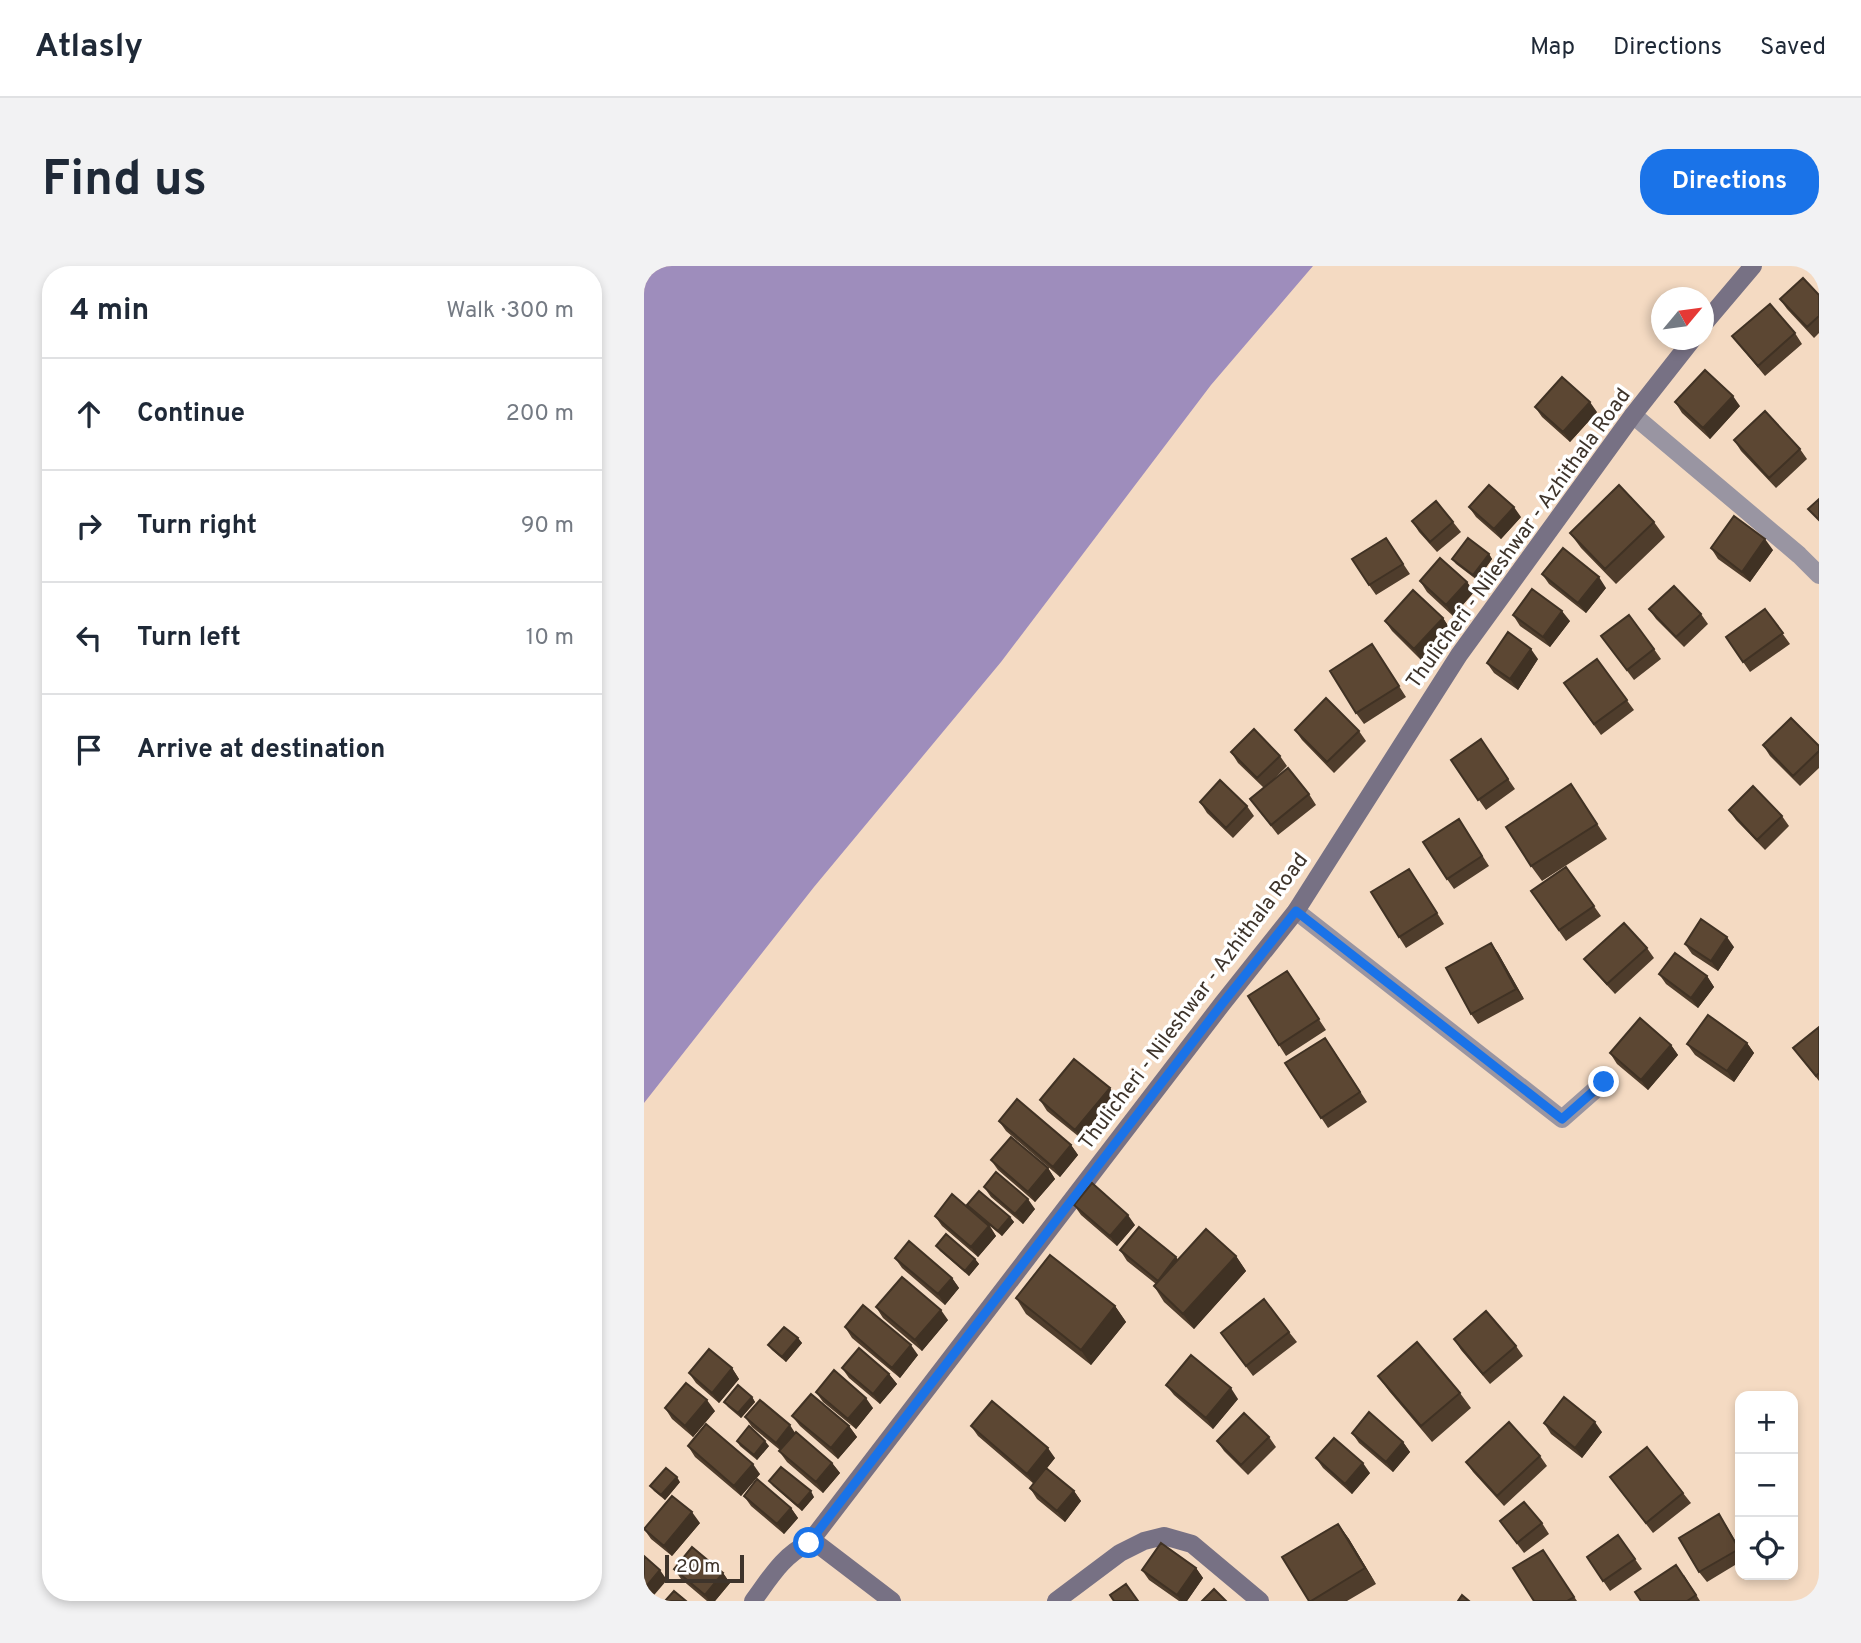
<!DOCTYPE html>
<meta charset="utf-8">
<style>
:root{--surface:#fff;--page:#f2f2f3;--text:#1f2937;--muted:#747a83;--line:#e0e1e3;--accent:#1a73e8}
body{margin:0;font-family:Overpass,sans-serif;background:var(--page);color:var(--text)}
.controls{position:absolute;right:21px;bottom:21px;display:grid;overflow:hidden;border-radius:14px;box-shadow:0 4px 10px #0003}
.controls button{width:63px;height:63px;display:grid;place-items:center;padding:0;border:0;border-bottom:2px solid var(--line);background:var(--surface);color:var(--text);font:35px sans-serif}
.compass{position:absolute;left:1007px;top:21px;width:63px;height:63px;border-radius:50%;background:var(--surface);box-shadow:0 4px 10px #0003;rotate:61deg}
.scale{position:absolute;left:21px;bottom:18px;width:79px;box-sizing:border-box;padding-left:7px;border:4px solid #3e342b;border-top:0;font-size:19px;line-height:24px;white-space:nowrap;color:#3e342b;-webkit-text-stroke:5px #fff;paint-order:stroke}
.stop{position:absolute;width:21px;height:21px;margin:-16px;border:5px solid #1a73e8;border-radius:50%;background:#fff}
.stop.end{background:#1a73e8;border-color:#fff;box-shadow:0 2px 7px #0008}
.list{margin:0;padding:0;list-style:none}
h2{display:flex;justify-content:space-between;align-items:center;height:91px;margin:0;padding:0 28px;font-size:30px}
h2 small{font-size:23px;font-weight:400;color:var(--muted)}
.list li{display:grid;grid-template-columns:46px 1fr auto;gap:21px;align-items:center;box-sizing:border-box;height:112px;padding:0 28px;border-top:2px solid var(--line)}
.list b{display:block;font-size:26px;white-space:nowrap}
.list em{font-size:23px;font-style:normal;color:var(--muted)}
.icon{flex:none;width:38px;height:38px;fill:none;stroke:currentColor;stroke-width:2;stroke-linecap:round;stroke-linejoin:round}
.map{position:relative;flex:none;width:1175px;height:1335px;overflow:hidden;border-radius:28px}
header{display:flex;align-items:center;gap:42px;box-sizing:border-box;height:98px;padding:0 35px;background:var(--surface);border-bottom:2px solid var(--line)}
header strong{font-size:33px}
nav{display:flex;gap:38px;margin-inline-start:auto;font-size:24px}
.intro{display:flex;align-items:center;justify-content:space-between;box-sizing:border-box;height:168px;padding:0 42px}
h1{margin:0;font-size:49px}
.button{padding:18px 32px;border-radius:28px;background:var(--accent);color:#fff;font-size:24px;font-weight:700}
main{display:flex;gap:42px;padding:0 42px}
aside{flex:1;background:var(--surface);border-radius:28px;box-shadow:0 4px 10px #0003}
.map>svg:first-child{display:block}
.water{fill:#9e8dbc}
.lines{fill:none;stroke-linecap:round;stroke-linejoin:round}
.minor{stroke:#9995a2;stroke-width:18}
.secondary{stroke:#777184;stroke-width:18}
.wall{fill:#4f3d2c}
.shaded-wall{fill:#403224}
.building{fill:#5c4733;stroke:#403224;stroke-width:2}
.route{stroke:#1a73e8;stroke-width:9}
.labels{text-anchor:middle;stroke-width:7;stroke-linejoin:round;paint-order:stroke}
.street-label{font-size:21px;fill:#3e342b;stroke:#fff}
</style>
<header>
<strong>Atlasly</strong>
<nav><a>Map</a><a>Directions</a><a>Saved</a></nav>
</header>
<div class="intro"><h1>Find us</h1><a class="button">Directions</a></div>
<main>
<aside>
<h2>4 min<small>Walk · 300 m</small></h2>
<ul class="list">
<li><svg class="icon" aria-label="ahead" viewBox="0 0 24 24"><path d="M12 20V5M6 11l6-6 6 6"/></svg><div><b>Continue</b></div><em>200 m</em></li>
<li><svg class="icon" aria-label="right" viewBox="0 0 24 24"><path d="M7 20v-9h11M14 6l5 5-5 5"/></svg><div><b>Turn right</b></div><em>90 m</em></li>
<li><svg class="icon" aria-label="left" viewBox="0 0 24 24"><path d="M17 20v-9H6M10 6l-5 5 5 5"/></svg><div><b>Turn left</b></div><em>10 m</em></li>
<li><svg class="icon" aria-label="arrive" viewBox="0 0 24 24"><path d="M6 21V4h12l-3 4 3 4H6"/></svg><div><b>Arrive at destination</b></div></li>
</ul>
</aside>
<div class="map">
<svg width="1175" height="1335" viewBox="0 0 1175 1335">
<rect width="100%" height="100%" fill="#f4dac2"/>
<path class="water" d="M0 0H669L567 119 357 396 170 621 0 837Z"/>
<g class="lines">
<path class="minor" d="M989 149 1155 289 1175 309
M652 645 918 853 960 816"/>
<path class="secondary" d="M1059 59 1109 0
M165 1277 176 1280 248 1335
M109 1335C126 1312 139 1289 165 1277L578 738 652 645 815 389 989 149 1048 74
M412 1335 476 1287 500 1275 520 1270 548 1278 616 1335"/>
</g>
<path class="wall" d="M1175 29V67L1170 72 1143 43 1136 33Z
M1151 67 1158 78 1121 110 1096 80 1088 70Z
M1031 136 1096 140 1066 173 1038 147Z
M891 141 953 146 926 176 898 151Z
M1090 174 1156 183 1163 193 1132 222 1097 185Z
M825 241 877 251 857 273 832 251Z
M768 255 809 256 817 266 793 286 775 266Z
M1010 256 1021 271 972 318 937 282 926 267Z
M742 272 766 308 732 329 725 319Z
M1067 282 1129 284 1106 316 1074 293Z
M845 288 848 293 833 314 812 298 808 293Z
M898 308 962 322 942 347 905 318Z
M776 315 823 316 830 326 809 350 783 326Z
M1005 343 1057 348 1064 358 1040 381 1012 353Z
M1121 343 1146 378 1106 406 1082 371Z
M869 349 926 355 906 381 876 360Z
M799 352 806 363 777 394 748 365 741 355Z
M957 370 1010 383 1017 393 990 414Z
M728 378 762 431 720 458 712 447Z
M894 393 874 424 850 407 843 397Z
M953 393 990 444 957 469 920 417Z
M651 464 715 465 722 475 690 507 658 474Z
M837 473 871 523 842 544 807 494Z
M1119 479 1175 480V502L1156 520 1126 490Z
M587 486 636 490 643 500 630 513 665 528 672 539 634 569 606 533 620 522 594 497Z
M937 533 963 573 898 615 887 600Z
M556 536 603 540 610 550 589 572 563 547Z
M1085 544 1138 550 1145 560 1121 584 1092 554Z
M815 553 845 600 810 623 803 613Z
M922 601 957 650 922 675 887 625Z
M772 613 800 658 762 682 755 671Z
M847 677 854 687 880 733 834 758 827 748Z
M1041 678 1090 681 1074 705 1048 688Z
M1003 682 1010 692 971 728 948 703 940 693Z
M643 705 682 764 642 790 635 779Z
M1015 708 1063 710 1070 721 1054 742 1022 718Z
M1175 761V815L1149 782Z
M1103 777 1110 787 1090 816 1051 789 1043 778Z
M1027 779 1034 789 1004 824 973 798 966 787Z
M688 782 723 836 684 862 641 797Z
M473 833 439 874 403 845 396 834Z
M355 855 427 879 434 889 416 911 362 865Z
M347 894 404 902 411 913 391 936 354 904Z
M340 921 391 943 379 958 347 931Z
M323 939 366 951 370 956 358 970 346 960 352 970 334 991 298 960 291 950 326 943Z
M430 939 491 959 473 980 437 949Z
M292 980 331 993 335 998 325 1010 296 985Z
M476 984 534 994 592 990 602 1005 550 1063 520 1036 510 1020 512 1018 483 995Z
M251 992 308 1012 315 1022 301 1039 258 1002Z
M372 1032 471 1040 482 1056 447 1099 382 1048Z
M232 1041 304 1054 278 1085 239 1052Z
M201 1061 274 1089 256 1112 208 1072Z
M645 1066 653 1076 609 1110 577 1067Z
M154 1072 158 1077 142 1096 128 1084 124 1079Z
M810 1073 872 1080 879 1090 846 1118 817 1084Z
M88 1102 95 1113 75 1137 52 1117 45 1107Z
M198 1102 245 1108 253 1118 236 1138 205 1112Z
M734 1110 816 1127 827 1142 788 1176 745 1125Z
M522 1119 594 1133 569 1163 530 1129Z
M172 1126 229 1142 212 1163 179 1136Z
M108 1131 111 1136 97 1152 84 1141 80 1136Z
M21 1142 71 1145 49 1171 28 1153Z
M148 1150 205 1160 213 1171 194 1193 156 1160Z
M101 1151 151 1167 188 1197 196 1207 179 1227 143 1196 135 1185 136 1184 108 1161Z
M900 1157 958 1166 938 1192 907 1168Z
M327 1160 411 1192 403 1202 430 1225 437 1235 421 1256 393 1233 386 1222 390 1218 334 1170Z
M708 1167 759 1176 766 1186 749 1206 715 1177Z
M625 1171 632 1181 604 1209 580 1185 573 1175Z
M93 1175 125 1180 113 1194 96 1180Z
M44 1180 116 1208 97 1230 51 1191Z
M896 1190 903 1200 860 1240 829 1206 822 1196Z
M672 1192 726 1207 708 1228 679 1202Z
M966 1211 1039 1227 1047 1237 1009 1267Z
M125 1215 170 1231 158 1245 129 1220Z
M36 1216 21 1234 10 1225 6 1220Z
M100 1230 147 1242 154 1252 140 1268 107 1240Z
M856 1255 898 1257 905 1268 880 1287Z
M56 1257 28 1290 7 1273 0 1263Z
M694 1258 705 1273 732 1318 703 1335H665Z
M1082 1259 1096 1283V1296L1063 1316 1055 1306Z
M974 1269 998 1303 966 1325 943 1291Z
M899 1284 933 1335H890Z
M552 1302 559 1312 543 1335H535L505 1314 498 1304Z
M30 1303 79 1307 86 1317 71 1335H63L37 1313Z
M1040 1309 1056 1335H997Z"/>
<path class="shaded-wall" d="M1089 130 1096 140 1066 173 1059 162Z
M946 136 953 146 926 176 919 166Z
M870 241 877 251 857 273 850 263Z
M1121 273 1129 284 1106 316 1098 306Z
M845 288 848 293 833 314 829 309Z
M955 311 962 322 942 347 934 337Z
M823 316 830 326 809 350 802 339Z
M918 345 926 355 906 381 899 371Z
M799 352 806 363 777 394 770 383Z
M887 383 894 393 874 424 866 413Z
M1083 671 1090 681 1074 705 1067 695Z
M847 677 854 687 880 733 872 723Z
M1063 710 1070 721 1054 742 1047 732Z
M1103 777 1110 787 1090 816 1083 805Z
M1027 779 1034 789 1004 824 997 814Z
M466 822 473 833 439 874 431 864Z
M427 879 434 889 416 911 409 901Z
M404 902 411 913 391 936 384 926Z
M384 933 391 943 379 958 371 948Z
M484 949 491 959 473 980 466 970Z
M366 951 370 956 358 970 354 965Z
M345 960 352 970 334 991 327 981Z
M592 990 602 1005 550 1063 539 1048Z
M532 991 540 1001 514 1015Z
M331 993 335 998 325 1010 321 1005Z
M308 1012 315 1022 301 1039 294 1028Z
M471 1040 482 1056 447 1099 437 1084Z
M297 1044 304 1054 278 1085 271 1074Z
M154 1072 158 1077 142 1096 138 1091Z
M267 1079 274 1089 256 1112 248 1102Z
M88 1102 95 1113 75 1137 68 1127Z
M245 1108 253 1118 236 1138 229 1128Z
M587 1122 594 1133 569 1163 562 1152Z
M108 1131 111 1136 97 1152 94 1147Z
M222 1132 229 1142 212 1163 204 1153Z
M63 1134 71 1145 49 1171 41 1160Z
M951 1156 958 1166 938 1192 931 1182Z
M146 1159 153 1170 139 1187 132 1177Z
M205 1160 213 1171 194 1193 187 1182Z
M121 1175 125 1180 113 1194 110 1189Z
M759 1176 766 1186 749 1206 742 1196Z
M404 1182 411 1192 390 1218 383 1208Z
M188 1197 196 1207 179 1227 172 1216Z
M719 1197 726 1207 708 1228 701 1218Z
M109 1198 116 1208 97 1230 90 1220Z
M33 1211 36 1216 21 1234 17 1229Z
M167 1225 170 1231 158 1245 154 1240Z
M430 1225 437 1235 421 1256 413 1245Z
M147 1242 154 1252 140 1268 133 1258Z
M48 1246 56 1257 28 1290 20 1280Z
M694 1258 705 1273 732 1318 721 1302Z
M552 1302 559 1312 543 1335H537L533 1329Z
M16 1304 23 1314 5 1335H0V1323Z
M79 1307 86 1317 71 1335H65L61 1329Z"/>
<path class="building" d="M1159 12 1175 29V50L1163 61 1136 33Z
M1126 38 1151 67 1114 100 1088 70Z
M1061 104 1089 130 1059 162 1031 136Z
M918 111 946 136 919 166 891 141Z
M1121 145 1156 183 1125 212 1090 174Z
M845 219 870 241 850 263 825 241Z
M975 219 1010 256 961 303 926 267Z
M1175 233V254L1164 243Z
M792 235 809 256 786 276 768 255Z
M1090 250 1121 273 1098 306 1067 282Z
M742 272 759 298 725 319 708 293Z
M824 272 845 288 829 309 808 293Z
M919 282 955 311 934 337 898 308Z
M796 292 823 316 802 339 776 315Z
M1030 320 1057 348 1032 371 1005 343Z
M888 323 918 345 899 371 869 349Z
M769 324 799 352 770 383 741 355Z
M1121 343 1139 367 1099 396 1082 371Z
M985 349 1010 383 983 404 957 370Z
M864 366 887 383 866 413 843 397Z
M728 378 755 420 712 447 686 405Z
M953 393 983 434 950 458 920 417Z
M682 432 715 465 683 496 651 464Z
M1147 452 1175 480V485L1149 510 1119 479Z
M610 463 636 490 613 512 587 486Z
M837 473 864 513 834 534 807 494Z
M644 502 665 528 627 559 606 533Z
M576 514 603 540 582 562 556 536Z
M927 518 953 558 887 600 862 561Z
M1109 520 1138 550 1113 574 1085 544Z
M815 553 838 590 803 613 779 576Z
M922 601 950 640 915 664 887 625Z
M765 603 793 647 755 671 727 626Z
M1057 653 1083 671 1067 695 1041 678Z
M980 657 1003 682 963 718 940 693Z
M847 677 872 723 827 748 802 702Z
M1031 687 1063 710 1047 732 1015 708Z
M643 705 675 753 635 779 604 730Z
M1064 749 1103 777 1083 805 1043 778Z
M996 752 1027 779 997 814 966 787Z
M1175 761V807L1172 810 1149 782Z
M681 772 716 826 677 852 641 797Z
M430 793 466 822 431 864 396 834Z
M373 833 427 879 409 901 355 855Z
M367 871 404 902 384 926 347 894Z
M352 906 384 933 371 948 340 921Z
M448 917 484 949 466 970 430 939Z
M335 925 366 951 354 965 323 939Z
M308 928 345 960 327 981 291 950Z
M495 961 532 991 514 1015 476 984Z
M562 963 592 990 539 1048 510 1020Z
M302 968 331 993 321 1005 292 980Z
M265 975 308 1012 294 1028 251 992Z
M406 989 471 1040 437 1084 372 1032Z
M258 1011 297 1044 271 1074 232 1041Z
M620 1033 645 1066 602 1100 577 1067Z
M219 1039 267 1079 248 1102 201 1061Z
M842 1045 872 1080 839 1108 810 1073Z
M140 1061 154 1072 138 1091 124 1079Z
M773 1076 816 1127 777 1160 734 1110Z
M215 1082 245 1108 229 1128 198 1102Z
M65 1083 88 1102 68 1127 45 1107Z
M547 1089 587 1122 562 1152 522 1119Z
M190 1104 222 1132 204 1153 172 1126Z
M42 1117 63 1134 41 1160 21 1142Z
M94 1119 108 1131 94 1147 80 1136Z
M167 1128 205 1160 187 1182 148 1150Z
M920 1131 951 1156 931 1182 900 1157Z
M116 1134 146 1159 132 1177 101 1151Z
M348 1135 404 1182 383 1208 327 1160Z
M725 1146 759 1176 742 1196 708 1167Z
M600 1147 625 1171 597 1199 573 1175Z
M865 1156 896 1190 853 1230 822 1196Z
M62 1158 109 1198 90 1220 44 1180Z
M105 1160 121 1175 110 1189 93 1175Z
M152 1166 188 1197 172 1216 135 1185Z
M690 1172 719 1197 701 1218 672 1192Z
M1003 1181 1039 1227 1002 1257 966 1211Z
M137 1201 167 1225 154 1240 125 1215Z
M22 1202 33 1211 17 1229 6 1220Z
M402 1202 430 1225 413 1245 386 1222Z
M113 1213 147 1242 133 1258 100 1230Z
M28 1230 48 1246 20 1280 0 1263Z
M880 1236 898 1257 873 1277 856 1255Z
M1075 1248 1095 1283 1055 1306 1035 1272Z
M694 1258 721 1302 667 1335H665L638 1291Z
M974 1269 991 1293 959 1315 943 1291Z
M517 1277 552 1302 533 1329 498 1304Z
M48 1281 79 1307 61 1329 30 1303Z
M899 1284 930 1331 923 1335H890L869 1302Z
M0 1290 16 1304 0 1323Z
M1032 1299 1052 1329 1043 1335H997L991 1326Z
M482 1318 494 1335H470L466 1329Z
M570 1323 582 1335H558Z
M30 1325 42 1335H21Z
M818 1329 825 1335H814Z"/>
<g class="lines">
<path class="route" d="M165 1277 578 738 652 645 918 853 960 816"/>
</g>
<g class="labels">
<g class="street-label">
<text transform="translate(874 272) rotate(-54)" y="7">Thulicheri - Nileshwar - Azhithala Road</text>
<text transform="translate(549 735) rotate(-53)" y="7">Thulicheri - Nileshwar - Azhithala Road</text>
</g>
</g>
</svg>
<div class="controls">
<button>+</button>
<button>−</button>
<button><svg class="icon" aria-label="locate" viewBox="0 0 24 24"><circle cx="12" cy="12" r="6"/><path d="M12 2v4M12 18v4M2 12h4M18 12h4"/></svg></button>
</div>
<svg class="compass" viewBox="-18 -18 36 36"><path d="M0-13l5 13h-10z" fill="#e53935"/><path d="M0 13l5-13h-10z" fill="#747a83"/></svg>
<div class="scale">20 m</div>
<div class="stop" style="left:165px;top:1277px"></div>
<div class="stop end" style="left:960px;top:816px"></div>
</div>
</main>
